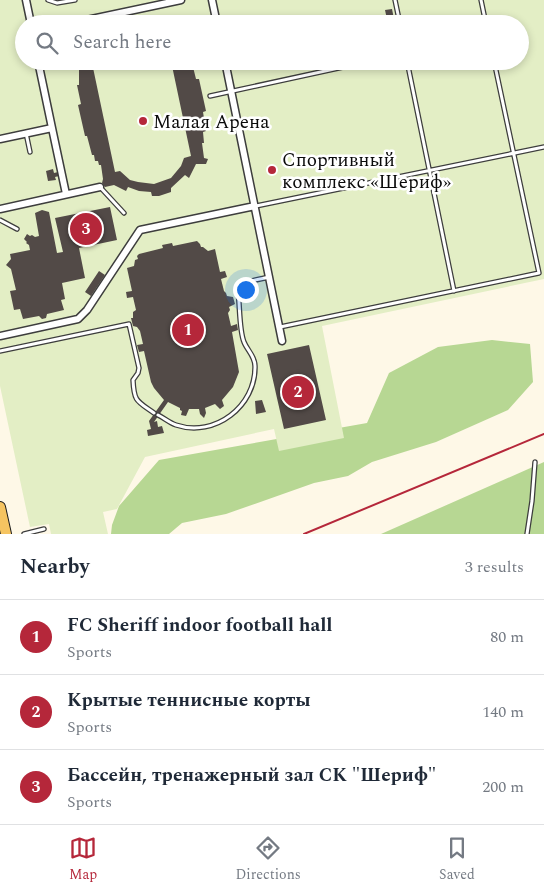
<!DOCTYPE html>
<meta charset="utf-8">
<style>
:root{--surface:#fff;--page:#f6f6f7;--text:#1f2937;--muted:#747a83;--line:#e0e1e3;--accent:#b5273a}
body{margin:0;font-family:Spectral,serif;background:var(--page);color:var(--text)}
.you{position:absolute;left:245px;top:289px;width:18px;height:18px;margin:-12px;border:4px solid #fff;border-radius:50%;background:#1a73e8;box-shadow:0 0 0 8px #1a73e833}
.badge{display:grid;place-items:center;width:32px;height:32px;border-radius:50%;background:var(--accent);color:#fff;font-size:16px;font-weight:700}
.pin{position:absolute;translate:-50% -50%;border:2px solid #fff;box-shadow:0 1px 5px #0006}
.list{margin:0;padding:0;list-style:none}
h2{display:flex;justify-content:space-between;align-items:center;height:65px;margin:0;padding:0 20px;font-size:21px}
h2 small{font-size:16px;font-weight:400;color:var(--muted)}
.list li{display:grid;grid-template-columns:32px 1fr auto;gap:15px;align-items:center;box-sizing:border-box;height:75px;padding:0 20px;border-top:1px solid var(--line)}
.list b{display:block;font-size:19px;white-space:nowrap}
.list p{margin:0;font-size:16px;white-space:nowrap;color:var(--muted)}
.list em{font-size:16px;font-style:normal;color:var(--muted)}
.icon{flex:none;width:28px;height:28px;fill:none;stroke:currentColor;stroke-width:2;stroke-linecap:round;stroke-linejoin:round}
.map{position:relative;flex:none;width:544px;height:534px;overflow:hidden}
.search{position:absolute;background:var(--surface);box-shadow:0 2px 8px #0003;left:15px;right:15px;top:15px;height:55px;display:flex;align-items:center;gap:12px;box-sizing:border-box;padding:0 18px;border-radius:28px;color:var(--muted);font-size:19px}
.sheet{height:290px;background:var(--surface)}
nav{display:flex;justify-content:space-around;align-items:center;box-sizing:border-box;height:70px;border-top:1px solid var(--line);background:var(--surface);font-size:14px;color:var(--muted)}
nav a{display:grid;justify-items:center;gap:2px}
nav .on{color:var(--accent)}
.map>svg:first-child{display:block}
.forest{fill:#b7d793}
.pitch{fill:#e3eec5;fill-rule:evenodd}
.building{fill:#524a47}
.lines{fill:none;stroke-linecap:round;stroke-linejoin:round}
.service-casing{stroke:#3d3d3d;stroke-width:5.5}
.minor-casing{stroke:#3d3d3d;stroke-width:9}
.primary-casing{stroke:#1b1b1b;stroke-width:12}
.service{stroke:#fff;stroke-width:3}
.minor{stroke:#fff;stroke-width:6}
.primary{stroke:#f5c461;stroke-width:10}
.rail{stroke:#b5273a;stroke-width:2}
.poi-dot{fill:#b5273a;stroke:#fff;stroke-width:2}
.labels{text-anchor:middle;stroke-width:5;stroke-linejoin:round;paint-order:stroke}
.poi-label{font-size:19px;fill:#0a0a0a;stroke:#fff;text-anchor:start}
</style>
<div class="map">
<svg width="544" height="534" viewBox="0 0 544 534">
<rect width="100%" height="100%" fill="#fef8e7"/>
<path class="forest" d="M492 340 530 344 533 382 508 410 436 442 372 462 348 476 314 483 226 514 182 523 169 534H111L112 525 119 506 159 460 367 423 389 373 438 347Z
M544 462V534H381Z"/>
<path class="pitch" d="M0 0H544V279L322 326 344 438 279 451 274 429 145 457 117 509 103 512 108 534H51L49 524 30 527 0 386ZM24 24H520V61H24Z"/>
<path class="building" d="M392 9 395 24H388L385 10Z
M78 61H97L92 63 115 172 120 171 130 180 138 182 154 184 171 178 181 166 184 158 191 156 171 61H190V63H192L196 79H199L206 111 203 112 206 131 203 132 204 143H202L204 158 208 159 206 164H196L189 178 185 175 171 188V192L159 196H152L151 192 139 191 128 187 126 191 114 185 105 187 102 183 103 179 101 165H99L98 161H95L94 155H92L87 136H85L78 105 81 104 77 85H79V69L82 67 81 63Z
M53 169 54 173 58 172 59 176 55 177 56 180 48 181 46 171Z
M110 207 117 240 79 248 85 278 62 283 65 299 61 300 64 310 47 314 46 318 42 319 39 316 23 319 20 309 14 310 10 291 16 290 11 269 6 265 11 259 10 254 30 250 29 245 26 243 27 242 24 239 27 234 30 236 32 235 35 237 39 236 35 213 42 210 49 212 57 253 63 252 55 218Z
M197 241 200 244 201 247H203L208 251 215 249 220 272 225 271 227 277 221 279 224 291 226 293 227 296 233 297 235 304 229 307 230 310 228 313 231 326 237 324 238 330 232 332 239 372 233 387 222 400 224 406 220 409 215 404 205 408 206 413 204 418 200 414 199 409H189L186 416 181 415 182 411 180 410V408L168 402 154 422 157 421 158 427 162 426 164 433 148 436 147 430 151 429 149 421 164 400 154 388 151 382 144 351 139 352 137 345 143 344 140 331 137 327 133 326 131 318H133V312L136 310 133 297 127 298 126 292 132 291 127 268 134 266 135 260 138 259 137 256 139 254 163 248 162 245 172 243 173 246Z
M99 271 105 275 91 296 85 292Z
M309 345 326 420 284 429 267 354Z
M262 400 266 412 256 414 255 401Z"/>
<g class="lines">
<g class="service-casing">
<path id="service" d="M48 0 57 3 75 0
M395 0 400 24
M481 0 486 24
M407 61 454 291
M210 96 371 61
M26 133 30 152
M100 187 124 213
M256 206 544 147
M0 220 17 229
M280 327 539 273 494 61
M0 351 129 324 139 368 138 373 133 380C134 402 137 401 154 413
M158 415C164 418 170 423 176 425 215 438 256 406 255 366 255 356 247 350 244 342 239 330 240 305 238 292 242 280 258 280 269 277
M24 534 44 529
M527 534 532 501 535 462"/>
</g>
<g class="minor-casing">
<path id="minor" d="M26 0 31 24
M212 0 217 24
M68 24 181 0
M38 61 52 128
M225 61 282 341
M0 139 52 128 66 194
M0 209 100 187
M0 336 78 319 87 310 140 230 255 206"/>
</g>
<g class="primary-casing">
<path id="primary" d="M0 507 6 534"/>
</g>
<use href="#service" class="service"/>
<use href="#minor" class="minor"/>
<use href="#primary" class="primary"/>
<path class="rail" d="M304 534 544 434"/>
</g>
<g class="poi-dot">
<circle cx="143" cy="121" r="5"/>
<circle cx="272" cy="170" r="5"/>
</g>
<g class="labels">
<g class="poi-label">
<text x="153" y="128">Малая Арена</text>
<text x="282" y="166">Спортивный<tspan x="282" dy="22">комплекс «Шериф»</tspan></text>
</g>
</g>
</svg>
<div class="you"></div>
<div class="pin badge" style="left:188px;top:330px">1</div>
<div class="pin badge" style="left:298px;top:392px">2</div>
<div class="pin badge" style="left:86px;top:229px">3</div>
<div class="search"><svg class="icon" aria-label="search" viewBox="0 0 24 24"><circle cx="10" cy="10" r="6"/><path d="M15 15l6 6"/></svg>Search here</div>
</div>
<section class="sheet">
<h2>Nearby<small>3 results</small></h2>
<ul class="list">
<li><span class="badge">1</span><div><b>FC Sheriff indoor football hall</b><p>Sports</p></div><em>80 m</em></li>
<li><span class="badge">2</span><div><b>Крытые теннисные корты</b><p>Sports</p></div><em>140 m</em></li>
<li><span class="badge">3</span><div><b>Бассейн, тренажерный зал СК &quot;Шериф&quot;</b><p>Sports</p></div><em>200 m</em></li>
</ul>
</section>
<nav>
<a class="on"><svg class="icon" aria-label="map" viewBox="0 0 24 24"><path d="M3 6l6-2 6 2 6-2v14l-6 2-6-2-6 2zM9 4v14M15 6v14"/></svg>Map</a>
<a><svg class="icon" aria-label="directions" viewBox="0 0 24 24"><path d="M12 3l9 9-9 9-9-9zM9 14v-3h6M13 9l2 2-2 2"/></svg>Directions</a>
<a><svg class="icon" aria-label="saved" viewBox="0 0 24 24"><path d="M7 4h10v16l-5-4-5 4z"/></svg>Saved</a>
</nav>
